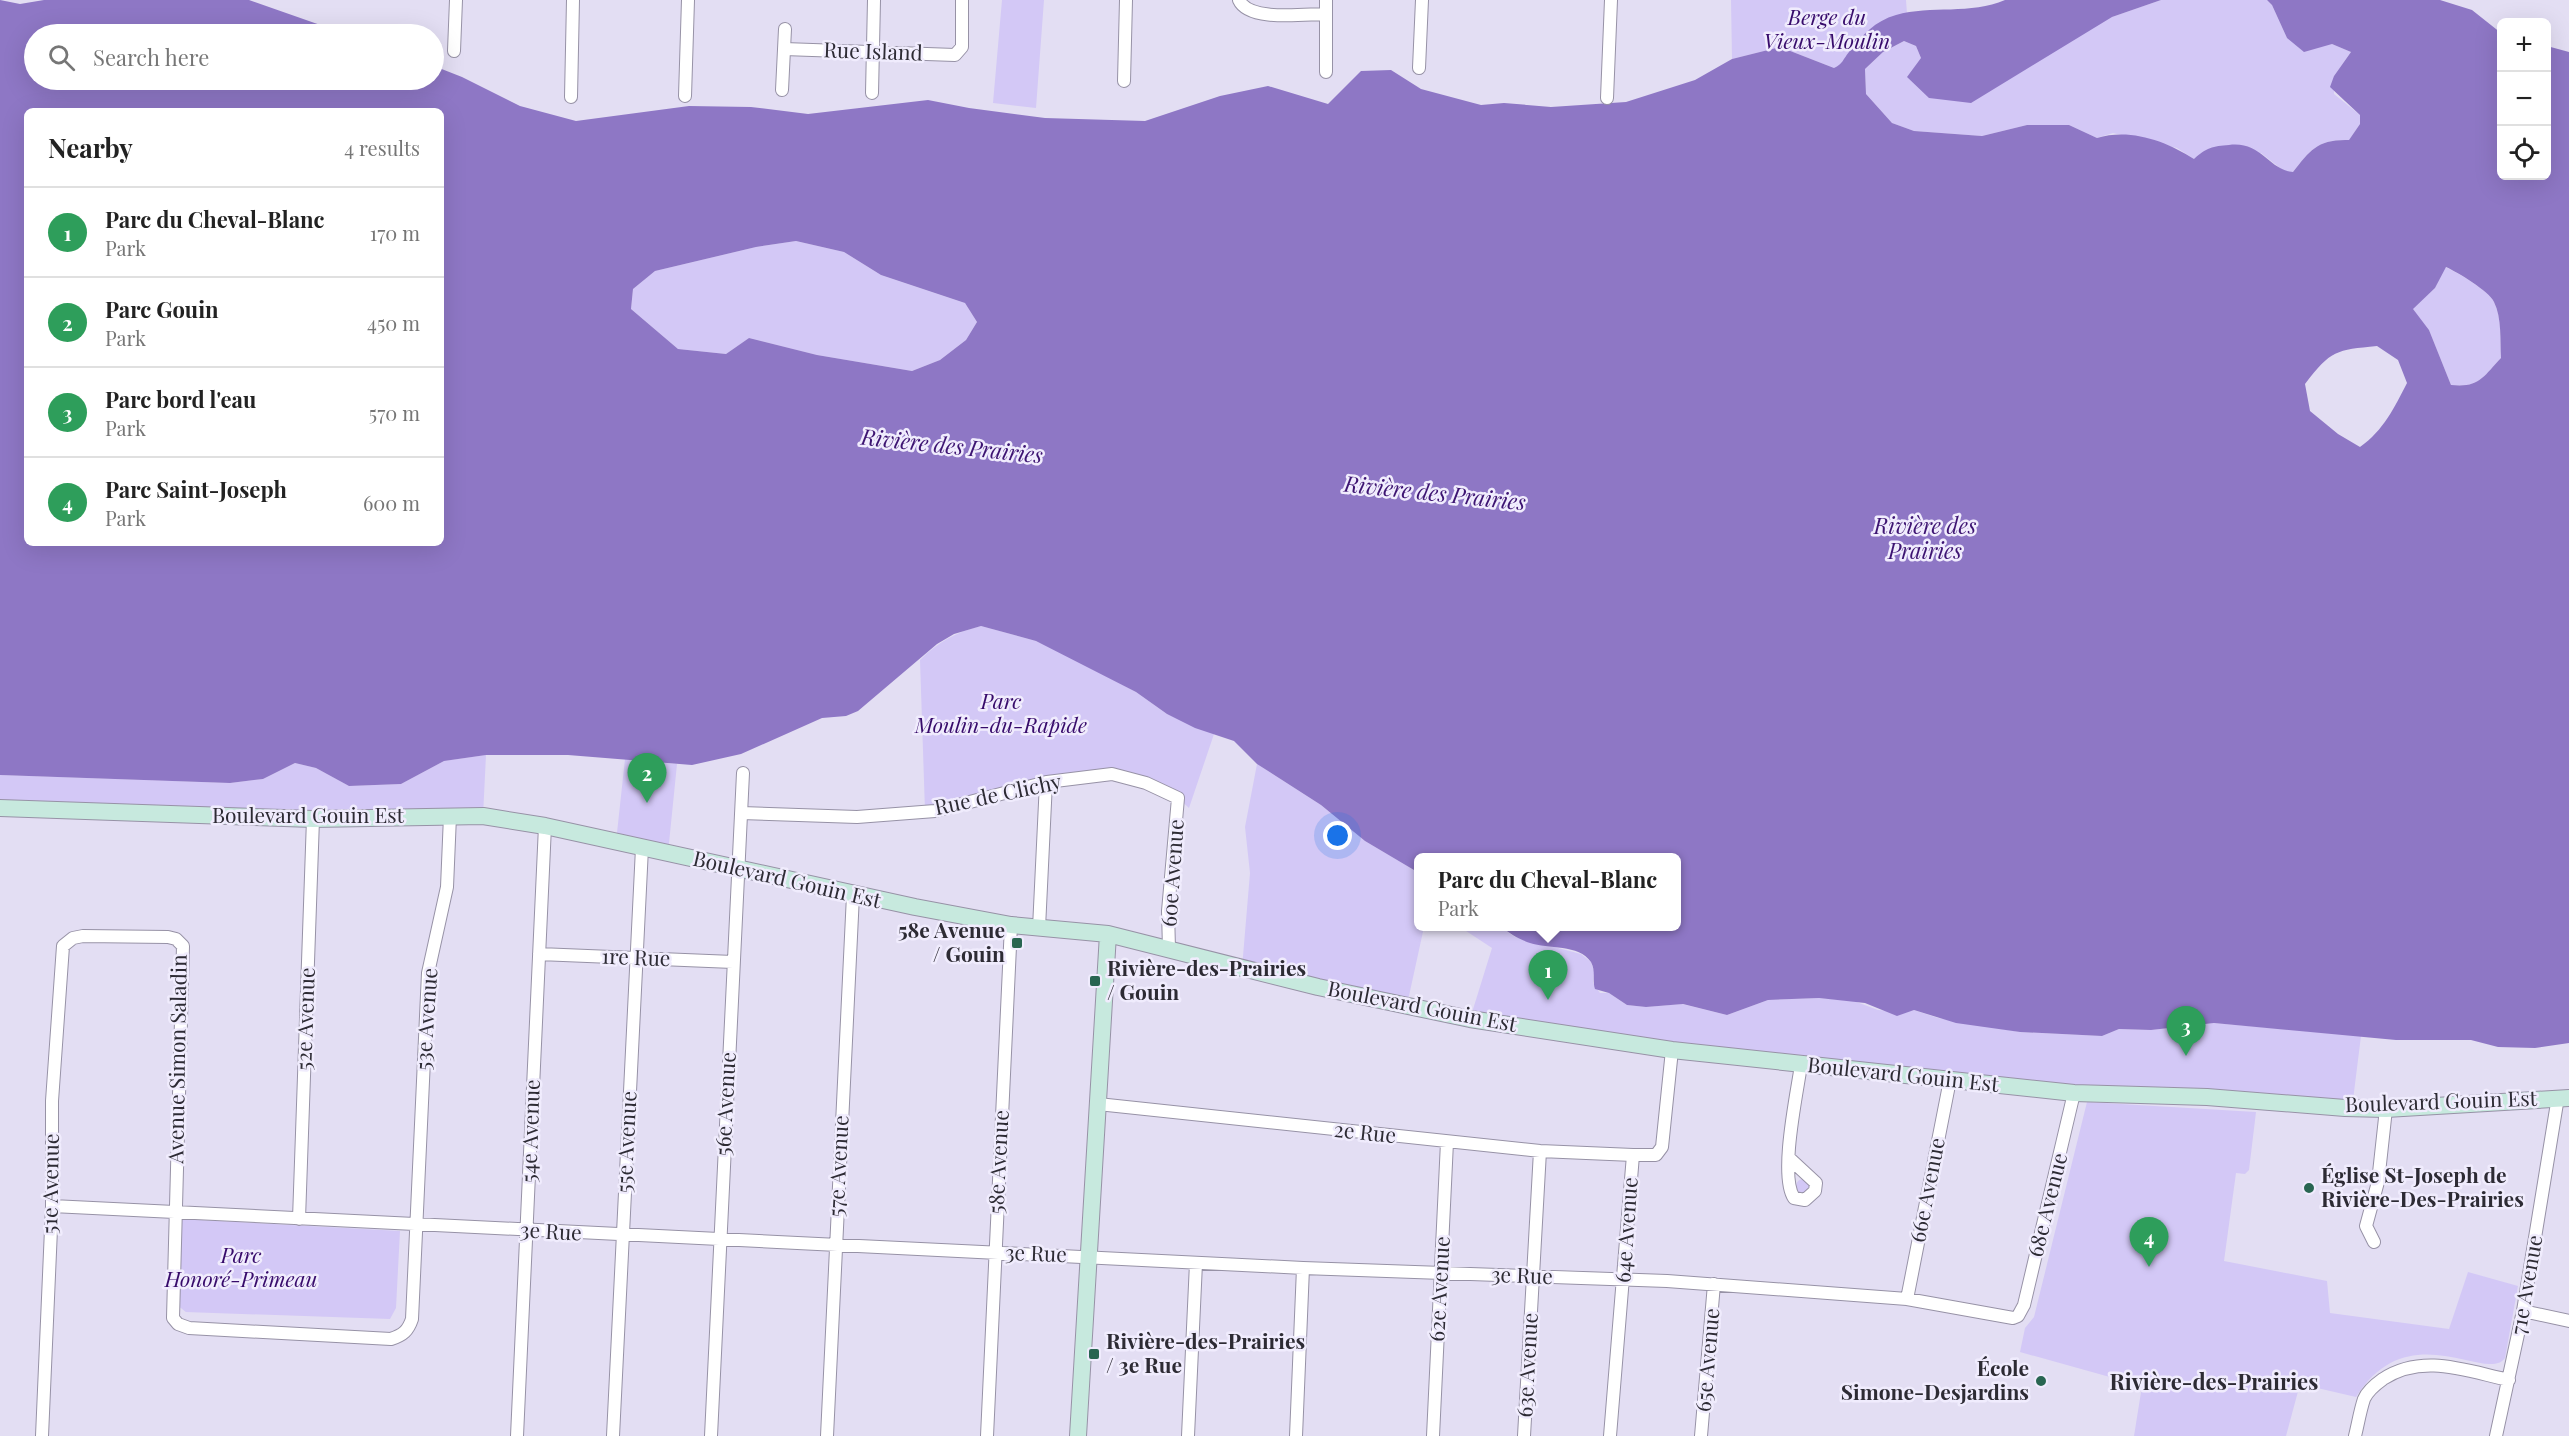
<!DOCTYPE html>
<meta charset="utf-8">
<style>
:root{--surface:#fff;--page:#f2f2f2;--text:#222;--muted:#767676;--line:#e0e0e0;--accent:#ea580c}
body{margin:0;font-family:"Playfair Display",serif;background:var(--page);color:var(--text)}
.controls{position:absolute;right:18px;top:18px;display:grid;overflow:hidden;border-radius:9px;box-shadow:0 6px 24px #0002}
.controls button{width:54px;height:54px;display:grid;place-items:center;padding:0;border:0;border-bottom:2px solid var(--line);background:var(--surface);color:var(--text);font:30px sans-serif}
.you{position:absolute;left:1338px;top:836px;width:21px;height:21px;margin:-15px;border:4px solid #fff;border-radius:50%;background:#1a73e8;box-shadow:0 0 0 9px #1a73e833}
.badge{display:grid;place-items:center;width:39px;height:39px;border-radius:50%;background:var(--accent);color:#fff;font-size:20px;font-weight:700}
.pin{position:absolute;translate:-50% -50px;filter:drop-shadow(0 2px 3px #0008)}
.pin::after{content:'';position:absolute;top:32px;width:21px;height:18px;background:inherit;clip-path:polygon(0 0,100% 0,50% 100%)}
.popup{position:absolute;left:1414px;top:853px;width:267px;height:78px;box-sizing:border-box;display:grid;place-content:center;border-radius:9px;background:var(--surface);filter:drop-shadow(0 2px 4px #0005);font-size:20px;white-space:nowrap;color:var(--muted)}
.popup b{font-size:22px;color:var(--text)}
.popup::after{content:'';position:absolute;left:50%;top:100%;margin-left:-12px;border:12px solid transparent;border-top-color:var(--surface)}
.list{margin:0;padding:0;list-style:none}
h2{display:flex;justify-content:space-between;align-items:center;height:78px;margin:0;padding:0 24px;font-size:26px}
h2 small{font-size:20px;font-weight:400;color:var(--muted)}
.list li{display:grid;grid-template-columns:39px 1fr auto;gap:18px;align-items:center;box-sizing:border-box;height:90px;padding:0 24px;border-top:2px solid var(--line)}
.list b{display:block;font-size:22px;white-space:nowrap}
.list p{margin:0;font-size:20px;white-space:nowrap;color:var(--muted)}
.list em{font-size:20px;font-style:normal;color:var(--muted)}
.icon{flex:none;width:33px;height:33px;fill:none;stroke:currentColor;stroke-width:2;stroke-linecap:round;stroke-linejoin:round}
.map{position:relative;flex:none;width:2569px;height:1436px;overflow:hidden}
.search{position:absolute;background:var(--surface);box-shadow:0 6px 24px #0002;left:24px;top:24px;width:420px;height:66px;display:flex;align-items:center;gap:15px;box-sizing:border-box;padding:0 21px;border-radius:33px;color:var(--muted);font-size:22px}
.panel{position:absolute;background:var(--surface);box-shadow:0 6px 24px #0002;left:24px;top:108px;width:420px;height:438px;border-radius:9px}
.map>svg:first-child{display:block}
.green{fill:#d3c8f6}
.water{fill:#8e77c5;fill-rule:evenodd}
.lines{fill:none;stroke-linecap:round;stroke-linejoin:round}
.street-casing{stroke:#9792a6;stroke-width:14}
.secondary-casing{stroke:#9792a6;stroke-width:18}
.street{stroke:#fff;stroke-width:12}
.secondary{stroke:#c7e9de;stroke-width:16}
.poi-dot{fill:#286551;stroke:#f0ecfd;stroke-width:2}
.labels{text-anchor:middle;stroke-width:5;stroke-linejoin:round;paint-order:stroke}
.park-label{font-size:21px;font-style:italic;fill:#370b6b;stroke:#f0ecfd}
.street-label{font-size:21px;fill:#2d2b34;stroke:#f0ecfd}
.poi-label{font-size:21px;font-weight:bold;fill:#2d2b34;stroke:#f0ecfd;text-anchor:start}
.water-label{font-size:22px;font-style:italic;fill:#3d1472;stroke:#f0ecfd}
.neighbourhood-label{font-size:22px;font-weight:bold;fill:#2d2b34;stroke:#f0ecfd}
</style>
<div class="map">
<svg width="2569" height="1436" viewBox="0 0 2569 1436">
<rect width="100%" height="100%" fill="#e3def3"/>
<path class="green" d="M1002 0H1044L1036 108 993 103Z
M1731 0H1906L1907 14C1889 15 1850 48 1842 65L1834 68 1780 47 1732 59Z
M2161 0H2267L2272 5 2287 38 2332 44 2351 52 2334 76V94L2360 115V124L2349 140C2318 139 2310 150 2293 172H2285L2261 153 2194 159 2177 148 2113 133 2097 138 2069 125H2027L1982 136 1914 131 1892 123 1866 94 1865 69 1883 52 1904 41 1916 46 1921 58 2112 17Z
M796 241 844 252 881 275 965 303 977 322 966 340 940 360 912 371 817 355 749 338 726 354 678 349 631 309 633 289 655 271 756 247Z
M2445 267C2457 272 2489 291 2494 302 2502 318 2500 341 2501 358 2483 377 2479 388 2451 385L2429 330 2412 309 2435 288Z
M981 626 1036 641 1056 649 1136 692 1167 714 1214 734 1189 808 1178 798 1112 774 925 811 920 660C938 642 956 632 981 626Z
M486 755 483 816 0 811V775L230 783 263 779 295 763 316 768 349 786 401 784 444 761Z
M625 759 677 764 668 853 616 842Z
M1257 764 1321 805 1365 841 1419 873V926L1424 927 1407 1005 1242 968 1250 873 1245 827Z
M1460 927H1501L1515 937 1581 954 1591 962 1594 971 1593 983 1600 993H1609L1627 1005 1646 1007 1682 1004 1727 1015 1768 1000 1819 998 1854 1001 1878 1010 1905 1012 1914 1010 1938 1018 2020 1032 2102 1036 2119 1029 2151 1030 2214 1023 2361 1036 2352 1108 2074 1093 2009 1077 2008 1080 1470 1019 1492 948Z
M2087 1102 2256 1112 2249 1170 2245 1174 2236 1173 2224 1261 2327 1281 2330 1313 2449 1329 2468 1272 2518 1286 2505 1358C2487 1384 2409 1313 2356 1397L2300 1384 2286 1436H2134L2142 1386 2020 1352 2025 1328 2034 1317Z
M1796 1186a7 7 0 1 1 14 0a7 7 0 1 1-14 0Z
M182 1219 400 1231 396 1308 390 1319 186 1312 177 1305Z"/>
<path class="water" d="M0 0 20 4 44 0H249L346 34H34V80H434V66L462 77 520 106 576 121 689 106 751 107 808 114 928 100 969 108 1045 118 1145 121 1220 96 1268 86 1328 104 1361 71 1391 70 1421 89 1481 105 1504 103 1551 107 1626 102 1695 80 1732 59 1780 47 1834 68C1843 64 1843 59 1849 52 1862 35 1875 21 1896 15 1931 5 1971 15 2005 0H2161L2112 17 1971 103 1929 98 1907 77 1921 58 1916 46 1904 41 1883 52 1865 69 1866 94 1892 123 1914 131 1982 136 2027 125H2069L2097 138C2130 128 2166 141 2194 159 2206 148 2213 146 2229 145 2262 141 2268 170 2293 172 2310 150 2318 139 2349 140L2360 124V115L2330 87 2334 76 2351 52 2332 44 2304 52 2287 38 2272 5 2267 0H2440L2472 10 2501 33 2502 176H2546L2547 46 2569 52V1043L2535 1048 2498 1047 2471 1040H2396L2214 1023 2151 1030 2119 1029 2102 1036 2020 1032 1956 1023 1914 1010 1897 1016 1865 1003 1819 998 1768 1000 1727 1015 1683 1004 1646 1007 1627 1005 1609 993 1595 989C1592 980 1596 971 1591 962 1579 944 1548 949 1530 943 1518 939 1511 934 1501 927L1677 926V858H1419V873L1365 841 1321 805 1257 764 1234 741 1195 728 1167 714 1136 692 1036 641 981 626 954 634 937 644 858 711 846 716 822 718 741 754 692 765 568 755H486L444 761 401 784 349 786 316 768 295 763 263 779 230 783 0 775ZM27 111H441V543H27ZM796 241 844 252 881 275 965 303 977 322 966 340 940 360 912 371 817 355 749 338 726 354 678 349 631 309 633 289 655 271 756 247ZM2446 267C2457 272 2489 291 2494 302 2502 318 2500 341 2501 358 2483 377 2479 388 2451 385L2429 330 2413 309 2435 288ZM2377 346 2398 360 2407 383C2394 408 2384 430 2360 447L2338 434 2310 411 2305 384C2331 350 2336 350 2377 346Z"/>
<g class="lines">
<g class="street-casing">
<path id="street" d="M1239 0C1249 22 1304 14 1326 14
M784 49 955 55 962 47V0
M454 51 456 0
M1419 68 1422 0
M1326 72V0
M1124 81 1126 0
M782 90 785 29
M872 93 874 0
M685 96 688 0
M571 97 573 0
M1607 98 1611 0
M741 813 857 817 935 811 1047 782 1112 774 1146 783 1178 798 1168 911 1169 949
M1039 928 1046 782
M539 954 733 962
M1098 1104 1540 1151 1633 1155
M1789 1158 1816 1183 1815 1191 1805 1200 1794 1198C1779 1176 1797 1093 1801 1065
M52 1206 1303 1268 1667 1281 1907 1299 2013 1318 2018 1316 2024 1305 2074 1093
M299 1219 313 819
M2374 1242 2366 1226 2378 1182 2386 1109
M1907 1299 1950 1080
M2523 1311 2569 1321
M42 1436 52 1206V1101L63 946 73 938 83 936 168 937 176 939 183 946 173 1318 178 1324 189 1328 391 1339C403 1335 408 1331 412 1319L428 973 447 887 450 816
M517 1436 545 826
M613 1436 642 848
M711 1436 743 773
M827 1436 853 895
M987 1436 1011 925
M1188 1436 1196 1263
M1296 1436 1303 1268
M1433 1436 1447 1142
M1524 1436 1540 1151
M1610 1436 1633 1155H1656L1662 1147 1672 1050
M1701 1436 1714 1284
M2355 1436C2358 1424 2360 1411 2364 1399 2367 1392 2376 1384 2383 1379 2423 1353 2466 1371 2509 1380
M2496 1436 2523 1311 2558 1097"/>
</g>
<g class="secondary-casing">
<path id="secondary" d="M0 808 313 819 483 816 545 826 915 907 1011 925 1108 934 1318 987 1470 1019 1672 1050 2074 1093 2207 1097 2345 1108 2386 1109 2569 1098
M1078 1436 1108 934"/>
</g>
<use href="#street" class="street"/>
<use href="#secondary" class="secondary"/>
</g>
<g class="poi-dot">
<rect x="1011" y="937" width="12" height="12" rx="3"/>
<rect x="1089" y="975" width="12" height="12" rx="3"/>
<circle cx="2309" cy="1188" r="6"/>
<rect x="1088" y="1348" width="12" height="12" rx="3"/>
<circle cx="2041" cy="1381" r="6"/>
</g>
<g class="labels">
<g class="park-label">
<text x="1827" y="25">Berge du<tspan x="1827" dy="24">Vieux-Moulin</tspan></text>
<text x="1001" y="709">Parc<tspan x="1001" dy="24">Moulin-du-Rapide</tspan></text>
<text x="241" y="1263">Parc<tspan x="241" dy="24">Honoré-Primeau</tspan></text>
</g>
<g class="street-label">
<text transform="translate(873 52) rotate(2)" y="7">Rue Island</text>
<text transform="translate(998 795) rotate(-12)" y="7">Rue de Clichy</text>
<text x="308" y="823">Boulevard Gouin Est</text>
<text transform="translate(1173 873) rotate(-86)" y="7">60e Avenue</text>
<text transform="translate(787 880) rotate(13)" y="7">Boulevard Gouin Est</text>
<text transform="translate(636 958) rotate(2)" y="7">1re Rue</text>
<text transform="translate(1422 1007) rotate(11)" y="7">Boulevard Gouin Est</text>
<text transform="translate(306 1019) rotate(-88)" y="7">52e Avenue</text>
<text transform="translate(427 1019) rotate(-86)" y="7">53e Avenue</text>
<text transform="translate(178 1059) rotate(-89)" y="7">Avenue Simon Saladin</text>
<text transform="translate(1903 1075) rotate(6)" y="7">Boulevard Gouin Est</text>
<text transform="translate(2441 1102) rotate(-2)" y="7">Boulevard Gouin Est</text>
<text transform="translate(726 1104) rotate(-87)" y="7">56e Avenue</text>
<text transform="translate(531 1131) rotate(-88)" y="7">54e Avenue</text>
<text transform="translate(1365 1133) rotate(6)" y="7">2e Rue</text>
<text transform="translate(627 1142) rotate(-87)" y="7">55e Avenue</text>
<text transform="translate(999 1162) rotate(-87)" y="7">58e Avenue</text>
<text transform="translate(839 1166) rotate(-87)" y="7">57e Avenue</text>
<text transform="translate(51 1184) rotate(-89)" y="7">51e Avenue</text>
<text transform="translate(1928 1190) rotate(-79)" y="7">66e Avenue</text>
<text transform="translate(2048 1205) rotate(-76)" y="7">68e Avenue</text>
<text transform="translate(1627 1230) rotate(-86)" y="7">64e Avenue</text>
<text transform="translate(551 1232) rotate(3)" y="7">3e Rue</text>
<text transform="translate(1036 1254) rotate(2)" y="7">3e Rue</text>
<text transform="translate(1522 1276) rotate(2)" y="7">3e Rue</text>
<text transform="translate(2527 1285) rotate(-80)" y="7">71e Avenue</text>
<text transform="translate(1440 1289) rotate(-87)" y="7">62e Avenue</text>
<text transform="translate(1708 1360) rotate(-85)" y="7">65e Avenue</text>
<text transform="translate(1528 1365) rotate(-87)" y="7">63e Avenue</text>
</g>
<g class="poi-label">
<text x="1005" y="938" text-anchor="end">58e Avenue<tspan x="1005" dy="24">/ Gouin</tspan></text>
<text x="1107" y="976">Rivière-des-Prairies<tspan x="1107" dy="24">/ Gouin</tspan></text>
<text x="2321" y="1183">Église St-Joseph de<tspan x="2321" dy="24">Rivière-Des-Prairies</tspan></text>
<text x="1106" y="1349">Rivière-des-Prairies<tspan x="1106" dy="24">/ 3e Rue</tspan></text>
<text x="2029" y="1376" text-anchor="end">École<tspan x="2029" dy="24">Simone-Desjardins</tspan></text>
</g>
<g class="water-label">
<text transform="translate(952 446) rotate(6)" y="8">Rivière des Prairies</text>
<text transform="translate(1435 493) rotate(6)" y="8">Rivière des Prairies</text>
<text x="1925" y="534">Rivière des<tspan x="1925" dy="25">Prairies</tspan></text>
</g>
<g class="neighbourhood-label">
<text x="2214" y="1390">Rivière-des-Prairies</text>
</g>
</g>
</svg>
<div class="controls">
<button>+</button>
<button>−</button>
<button><svg class="icon" aria-label="locate" viewBox="0 0 24 24"><circle cx="12" cy="12" r="6"/><path d="M12 2v4M12 18v4M2 12h4M18 12h4"/></svg></button>
</div>
<div class="you"></div>
<div class="pin badge" style="left:1548px;top:1000px;background:#2e9e5b">1</div>
<div class="popup"><b>Parc du Cheval-Blanc</b>Park</div>
<div class="pin badge" style="left:647px;top:803px;background:#2e9e5b">2</div>
<div class="pin badge" style="left:2186px;top:1056px;background:#2e9e5b">3</div>
<div class="pin badge" style="left:2149px;top:1267px;background:#2e9e5b">4</div>
<div class="search"><svg class="icon" aria-label="search" viewBox="0 0 24 24"><circle cx="10" cy="10" r="6"/><path d="M15 15l6 6"/></svg>Search here</div>
<section class="panel">
<h2>Nearby<small>4 results</small></h2>
<ul class="list">
<li><span class="badge" style="background:#2e9e5b">1</span><div><b>Parc du Cheval-Blanc</b><p>Park</p></div><em>170 m</em></li>
<li><span class="badge" style="background:#2e9e5b">2</span><div><b>Parc Gouin</b><p>Park</p></div><em>450 m</em></li>
<li><span class="badge" style="background:#2e9e5b">3</span><div><b>Parc bord l'eau</b><p>Park</p></div><em>570 m</em></li>
<li><span class="badge" style="background:#2e9e5b">4</span><div><b>Parc Saint-Joseph</b><p>Park</p></div><em>600 m</em></li>
</ul>
</section>
</div>
